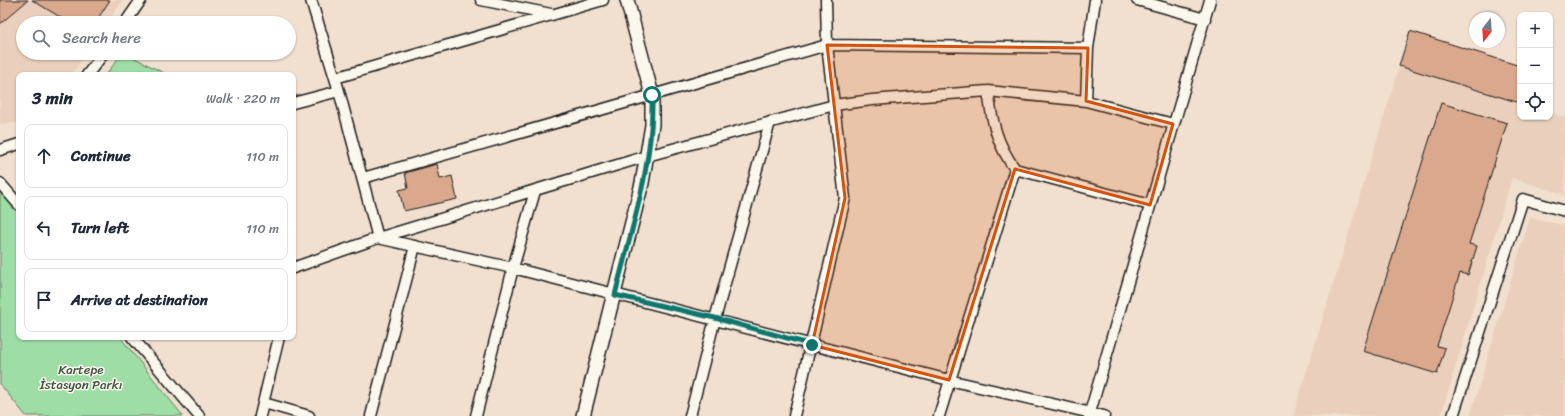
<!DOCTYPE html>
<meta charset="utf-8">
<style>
:root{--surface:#fff;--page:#f2f2f3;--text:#1f2937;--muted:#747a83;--line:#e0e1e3}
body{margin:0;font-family:Sriracha,sans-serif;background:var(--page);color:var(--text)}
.controls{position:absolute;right:12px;top:12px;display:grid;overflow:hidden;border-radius:8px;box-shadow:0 1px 3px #0004}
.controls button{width:36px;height:36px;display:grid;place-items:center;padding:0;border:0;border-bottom:1px solid var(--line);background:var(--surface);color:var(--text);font:20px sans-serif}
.compass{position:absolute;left:1469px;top:12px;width:36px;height:36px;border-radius:50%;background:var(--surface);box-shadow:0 1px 3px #0004;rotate:197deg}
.stop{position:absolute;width:12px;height:12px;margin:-9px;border:3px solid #0f766e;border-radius:50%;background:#fff}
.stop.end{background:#0f766e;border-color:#fff;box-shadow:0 1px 4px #0008}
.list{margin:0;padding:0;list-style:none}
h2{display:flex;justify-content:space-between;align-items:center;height:52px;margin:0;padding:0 16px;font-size:17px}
h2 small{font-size:13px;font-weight:400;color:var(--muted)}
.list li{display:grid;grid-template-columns:26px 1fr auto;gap:12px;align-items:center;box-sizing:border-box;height:64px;margin:0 8px 8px;padding:0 8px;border:1px solid var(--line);border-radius:8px}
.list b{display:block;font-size:15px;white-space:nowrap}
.list em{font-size:13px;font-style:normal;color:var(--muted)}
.icon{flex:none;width:22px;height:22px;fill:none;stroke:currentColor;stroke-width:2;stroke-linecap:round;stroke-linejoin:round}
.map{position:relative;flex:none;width:1565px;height:416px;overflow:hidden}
.search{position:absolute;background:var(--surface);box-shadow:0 1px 3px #0004;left:16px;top:16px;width:280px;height:44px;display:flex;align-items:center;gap:10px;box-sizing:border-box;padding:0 14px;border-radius:22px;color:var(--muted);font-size:15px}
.panel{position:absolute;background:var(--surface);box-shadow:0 1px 3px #0004;left:16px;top:72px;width:280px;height:268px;border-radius:8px}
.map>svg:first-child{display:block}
.built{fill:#ead0bc}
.green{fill:#9edda6;stroke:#5d7c61}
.building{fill:#daa98d;stroke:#1c1c1c}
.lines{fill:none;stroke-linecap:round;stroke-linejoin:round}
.minor-casing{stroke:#1c1c1c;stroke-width:13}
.tertiary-casing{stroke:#1c1c1c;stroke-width:16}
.minor{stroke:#fbf7ec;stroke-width:10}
.tertiary{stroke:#fbf7ec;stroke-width:13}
.route{stroke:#0f766e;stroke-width:5}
.marked{fill:#d4530e;fill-opacity:0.2;stroke:#d4530e;stroke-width:3;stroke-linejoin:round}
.labels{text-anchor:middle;stroke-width:3;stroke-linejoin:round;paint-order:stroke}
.park-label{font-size:13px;fill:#435645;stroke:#fbf7ec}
</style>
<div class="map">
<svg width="1565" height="416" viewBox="0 0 1565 416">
<rect width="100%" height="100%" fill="#f1e0d0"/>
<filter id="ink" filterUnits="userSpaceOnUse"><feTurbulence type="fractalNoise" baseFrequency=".025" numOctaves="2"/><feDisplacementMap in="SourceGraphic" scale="8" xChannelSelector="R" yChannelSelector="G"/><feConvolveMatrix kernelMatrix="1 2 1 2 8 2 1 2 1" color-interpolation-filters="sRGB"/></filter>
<g filter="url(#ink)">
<path class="built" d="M0 0H123L107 23H23V53H87L71 75H19V123L0 124Z
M1410 31 1520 66V117H1550V112L1565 117V195L1512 178 1441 416H1293Z
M1530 217 1565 226V416H1470Z"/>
<path class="green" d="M122 53H125L168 75H106Z
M0 187 19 211V337H120L183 416H26L0 384Z"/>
<path class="building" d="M0 0H28L0 24Z
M32 0H110L95 23H70Z
M1410 31 1520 66V103L1399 66Z
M1441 103 1507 123 1469 244 1477 246 1468 275 1460 273 1437 346 1445 348 1437 374 1363 351Z
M437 164 440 179 452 176 457 199 404 211 399 190 408 188 405 173Z"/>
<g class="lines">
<g class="minor-casing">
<path id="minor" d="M311 0 339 91 378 238 513 268 949 380 1104 416
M481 0 551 14
M1137 0 1205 19
M125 23 141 0
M87 75 104 53
M335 78 603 0
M1086 101 1173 124
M293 103 339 91
M0 150 19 144
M1015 169 1150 205
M363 178 827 45 1088 48
M0 183 19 205
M293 268 378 238 647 156 834 105 872 100 988 91 1086 101 1088 48 1095 0
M132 337 199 416
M264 403 309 416
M260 416 279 337
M371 416 415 246
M476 416 513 268 535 191
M690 416 715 319 770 122
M794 416 845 198 827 45 826 0
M939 416 1015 169C996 143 992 121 988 91
M1089 416 1210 0
M1453 416 1523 199 1565 211"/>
</g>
<g class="tertiary-casing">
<path id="tertiary" d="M583 416 642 183 652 125V95L627 0"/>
</g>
<use href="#minor" class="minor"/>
<use href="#tertiary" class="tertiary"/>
</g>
</g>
<g class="lines" filter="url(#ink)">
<path class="route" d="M652 95C654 163 631 230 615 295L715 318 812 345"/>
</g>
<path class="marked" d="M827 45 1088 48 1086 101 1173 124 1150 205 1015 169 949 380 812 345 845 198Z"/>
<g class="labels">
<g class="park-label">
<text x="81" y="374">Kartepe<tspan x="81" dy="15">İstasyon Parkı</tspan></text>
</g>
</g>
</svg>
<div class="controls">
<button>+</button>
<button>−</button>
<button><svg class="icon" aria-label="locate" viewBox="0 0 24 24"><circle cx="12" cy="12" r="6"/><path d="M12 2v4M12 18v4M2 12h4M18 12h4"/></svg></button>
</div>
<svg class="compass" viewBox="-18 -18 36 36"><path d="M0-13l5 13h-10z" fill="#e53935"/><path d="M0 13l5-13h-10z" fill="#747a83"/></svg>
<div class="stop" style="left:652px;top:95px"></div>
<div class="stop end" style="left:812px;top:345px"></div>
<div class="search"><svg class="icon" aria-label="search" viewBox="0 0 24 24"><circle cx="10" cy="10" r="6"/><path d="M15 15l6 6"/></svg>Search here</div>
<section class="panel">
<h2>3 min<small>Walk · 220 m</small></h2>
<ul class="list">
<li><svg class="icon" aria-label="ahead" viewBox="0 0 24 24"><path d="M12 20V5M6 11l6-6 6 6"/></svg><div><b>Continue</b></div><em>110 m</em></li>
<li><svg class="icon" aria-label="left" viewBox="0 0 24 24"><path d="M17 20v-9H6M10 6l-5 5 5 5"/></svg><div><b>Turn left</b></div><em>110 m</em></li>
<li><svg class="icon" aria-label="arrive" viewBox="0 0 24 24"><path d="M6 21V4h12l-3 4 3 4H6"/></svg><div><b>Arrive at destination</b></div></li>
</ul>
</section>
</div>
